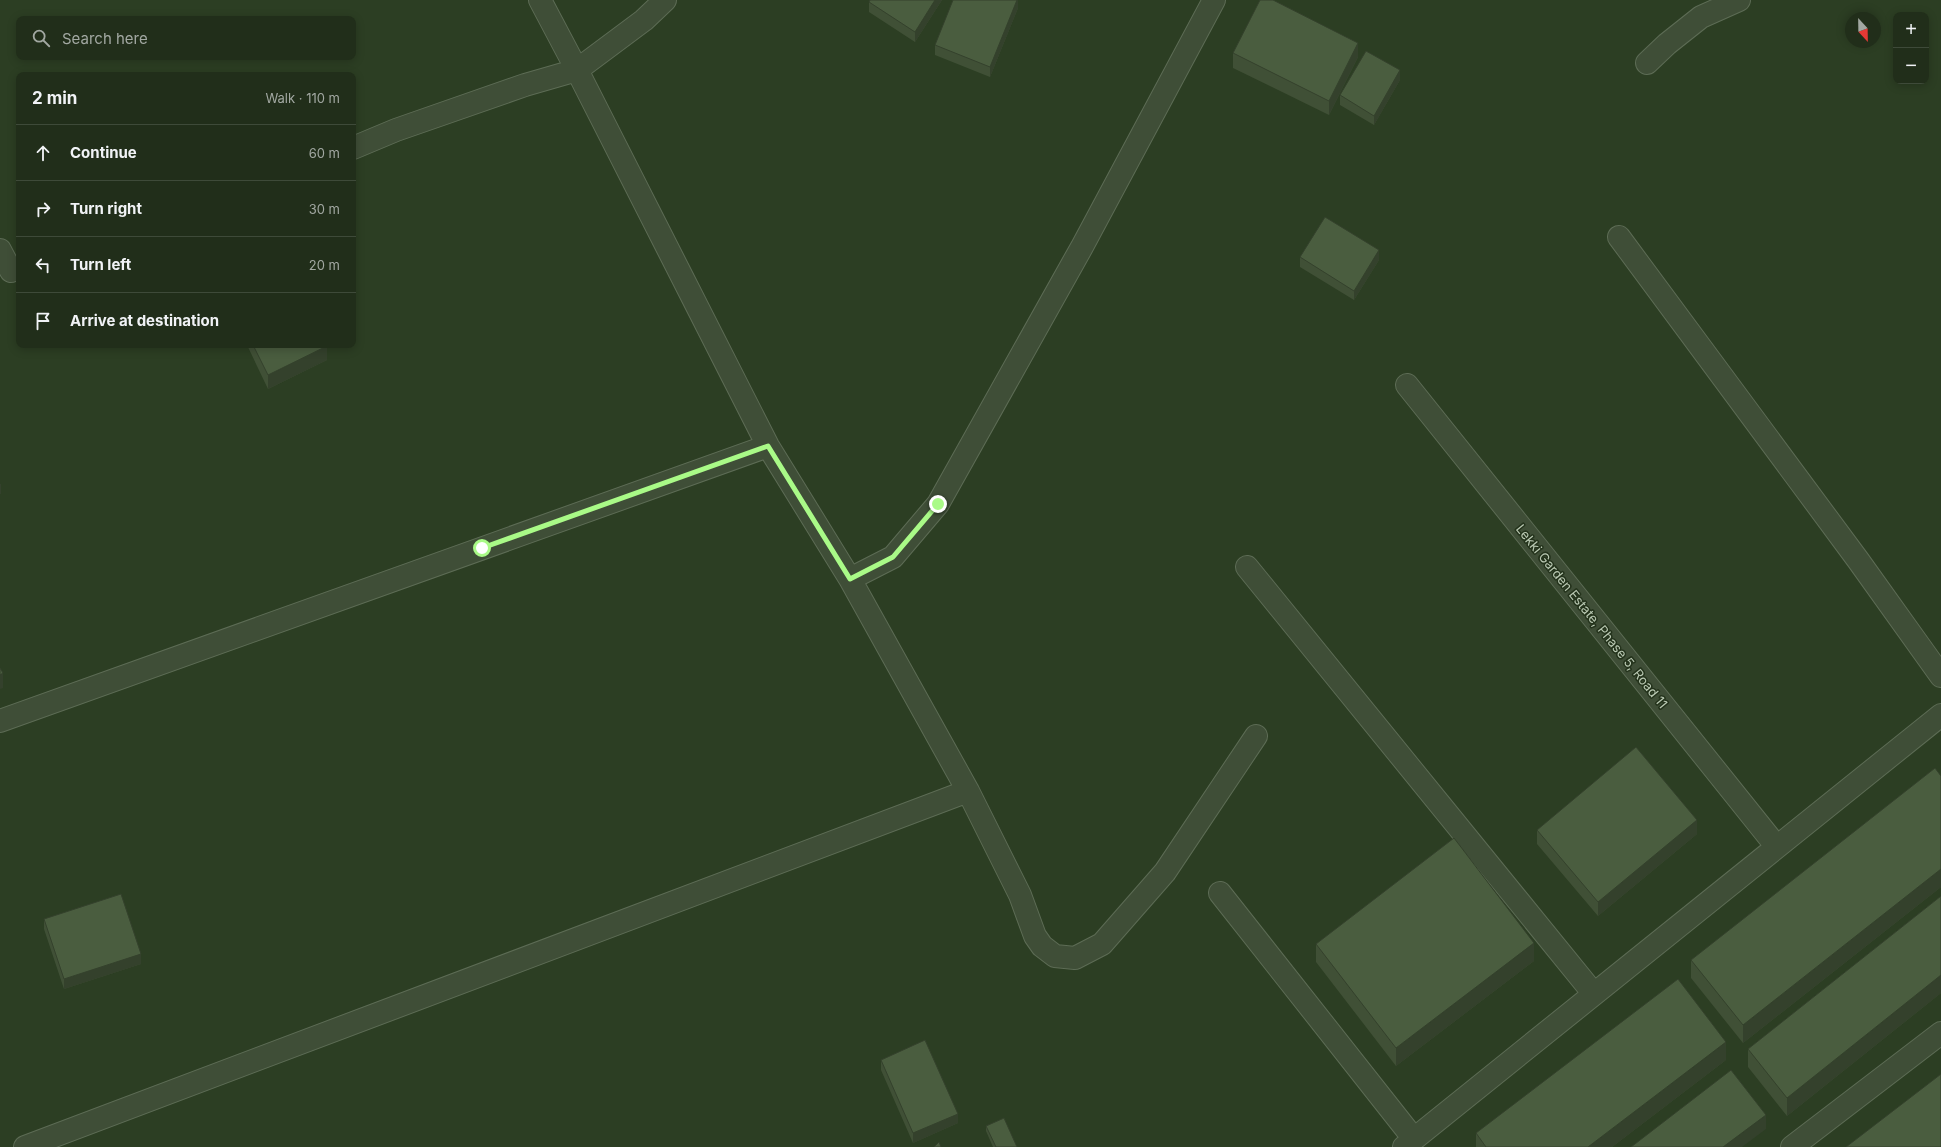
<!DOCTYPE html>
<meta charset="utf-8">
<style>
:root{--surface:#212e1a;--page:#2d3a27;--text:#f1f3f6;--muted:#a2a8a2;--line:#3e4a39}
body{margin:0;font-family:Inter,sans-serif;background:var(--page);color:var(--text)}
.controls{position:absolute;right:12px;top:12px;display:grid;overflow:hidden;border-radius:8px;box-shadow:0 2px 10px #0003}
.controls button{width:36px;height:36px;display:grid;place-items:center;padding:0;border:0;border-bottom:1px solid var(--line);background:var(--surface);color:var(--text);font:20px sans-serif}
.compass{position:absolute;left:1845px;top:12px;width:36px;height:36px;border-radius:50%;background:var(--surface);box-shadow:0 2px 10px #0003;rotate:158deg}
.stop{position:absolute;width:12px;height:12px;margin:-9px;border:3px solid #a9fa87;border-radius:50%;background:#fff}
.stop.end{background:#a9fa87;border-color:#fff;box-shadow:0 1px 4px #0008}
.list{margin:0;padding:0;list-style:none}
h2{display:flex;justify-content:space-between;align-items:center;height:52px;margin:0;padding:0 16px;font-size:17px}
h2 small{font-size:13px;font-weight:400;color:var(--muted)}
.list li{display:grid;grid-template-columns:26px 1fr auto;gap:12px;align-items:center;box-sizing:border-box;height:56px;padding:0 16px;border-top:1px solid var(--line)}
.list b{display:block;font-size:15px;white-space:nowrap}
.list em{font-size:13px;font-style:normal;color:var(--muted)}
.icon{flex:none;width:22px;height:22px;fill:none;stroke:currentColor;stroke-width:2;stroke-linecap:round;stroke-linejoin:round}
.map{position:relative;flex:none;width:1941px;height:1147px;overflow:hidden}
.search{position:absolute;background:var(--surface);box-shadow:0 2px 10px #0003;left:16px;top:16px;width:340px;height:44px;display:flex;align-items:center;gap:10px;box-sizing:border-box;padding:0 14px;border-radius:8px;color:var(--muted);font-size:15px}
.panel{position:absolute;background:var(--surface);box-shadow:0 2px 10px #0003;left:16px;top:72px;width:340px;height:276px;border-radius:8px}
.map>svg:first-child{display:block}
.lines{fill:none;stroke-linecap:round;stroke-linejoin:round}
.street-casing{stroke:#5d6c55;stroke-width:24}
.street{stroke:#3f4e37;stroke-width:22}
.wall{fill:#405036}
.shaded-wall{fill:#34412c}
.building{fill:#4a5d3f;stroke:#34412c}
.route{stroke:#a9fa87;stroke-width:5}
.labels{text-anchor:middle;stroke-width:3;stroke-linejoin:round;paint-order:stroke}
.street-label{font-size:13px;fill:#bac9b3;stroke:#24331c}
</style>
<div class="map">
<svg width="1941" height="1147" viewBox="0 0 1941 1147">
<rect width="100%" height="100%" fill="#2c3e23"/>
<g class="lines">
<g class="street-casing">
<path id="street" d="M540 0 577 70 768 446 850 579 968 791 1020 895 1035 936 1042 946 1055 956 1075 958 1102 944 1165 872 1256 736
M1647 63 1667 44 1701 17 1739 0
M353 148 396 130 525 85 577 70 644 20 665 0
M1619 237 1858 560 1941 676
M0 250 11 271
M1407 385 1777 847
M1247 567 1594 994
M850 579 893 557 938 504 1083 245 1214 0
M0 721 768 446
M1220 893 1414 1139
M25 1147 968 791
M1404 1147 1941 715
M1792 1147 1941 1033"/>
</g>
<use href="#street" class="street"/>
</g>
<path class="wall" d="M942 0 915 42 869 12V2Z
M1018 0V8L990 77 935 55V45Z
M1233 53 1358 57 1329 115 1233 68Z
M1400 80 1374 125 1340 105V95Z
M1300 257 1379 260 1354 300 1300 267Z
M247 345H327V360L268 389Z
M1941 776V887L1743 1043 1691 978V960Z
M1537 830 1697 834 1598 916 1537 844Z
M1941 896V993L1787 1116 1748 1067V1049Z
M44 919 141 964 64 989 44 929Z
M1316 944 1534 961 1396 1066 1316 962Z
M881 1060 958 1123 913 1143 881 1070Z
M1726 1060 1612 1147H1476V1133Z
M986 1126 1017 1147H993L986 1131Z"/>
<path class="shaded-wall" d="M935 0H942L915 42V32Z
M1017 0H1018V8L990 77V67Z
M1358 43V57L1329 115V101Z
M1400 70V80L1374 125V116Z
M1379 250V260L1354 300V291Z
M327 346V360L268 389V375Z
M0 484H1V494H0Z
M3 673V688L0 689V675Z
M1697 820V834L1598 916V902Z
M1941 869V887L1743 1043V1025Z
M1534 943V961L1396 1066V1048Z
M141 954V964L64 989V979Z
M1941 975V993L1787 1116V1098Z
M1726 1042V1060L1612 1147H1588Z
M958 1114V1123L913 1143V1133Z
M1766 1115V1129L1742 1147H1723Z"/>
<path class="building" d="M870 0H935L915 32 869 2Z
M953 0H1017L990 67 935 45Z
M1260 0H1273L1358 43 1329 101 1233 53Z
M1366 51 1400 70 1374 116 1340 95Z
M1325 217 1379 250 1354 291 1300 257Z
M253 345H327V346L268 375Z
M0 668 3 673 0 675Z
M1636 747 1697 820 1598 902 1537 830Z
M1935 768 1941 776V869L1743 1025 1691 960Z
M1454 838 1534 943 1396 1048 1316 944Z
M121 894 141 954 64 979 44 919Z
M1941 896V975L1787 1098 1748 1049Z
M1678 979 1726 1042 1588 1147H1486L1476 1133Z
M925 1040 958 1114 913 1133 881 1060Z
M1731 1070 1766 1115 1723 1147H1631Z
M1941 1074V1147H1846Z
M1004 1118 1017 1147H996L986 1126Z
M939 1142 941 1147H934Z"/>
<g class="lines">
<path class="route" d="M482 548 768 446 850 579 893 557 938 504"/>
</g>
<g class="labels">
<g class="street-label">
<text transform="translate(1592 616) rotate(51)" y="5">Lekki Garden Estate, Phase 5, Road 11</text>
</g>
</g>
</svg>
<div class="controls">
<button>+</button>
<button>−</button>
</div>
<svg class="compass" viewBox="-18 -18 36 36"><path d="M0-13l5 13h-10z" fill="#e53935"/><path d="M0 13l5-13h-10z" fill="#a2a8a2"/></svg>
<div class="stop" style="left:482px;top:548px"></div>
<div class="stop end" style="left:938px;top:504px"></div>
<div class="search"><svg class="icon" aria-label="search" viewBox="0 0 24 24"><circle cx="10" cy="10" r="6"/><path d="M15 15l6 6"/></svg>Search here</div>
<section class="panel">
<h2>2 min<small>Walk · 110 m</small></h2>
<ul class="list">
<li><svg class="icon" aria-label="ahead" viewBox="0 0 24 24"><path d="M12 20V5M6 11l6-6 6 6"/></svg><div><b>Continue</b></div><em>60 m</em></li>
<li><svg class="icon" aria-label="right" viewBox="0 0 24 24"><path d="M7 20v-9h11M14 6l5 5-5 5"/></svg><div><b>Turn right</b></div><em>30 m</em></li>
<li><svg class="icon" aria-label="left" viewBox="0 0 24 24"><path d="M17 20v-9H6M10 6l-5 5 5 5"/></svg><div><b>Turn left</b></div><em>20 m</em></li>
<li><svg class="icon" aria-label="arrive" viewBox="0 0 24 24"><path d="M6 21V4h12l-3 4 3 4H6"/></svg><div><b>Arrive at destination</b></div></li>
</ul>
</section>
</div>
